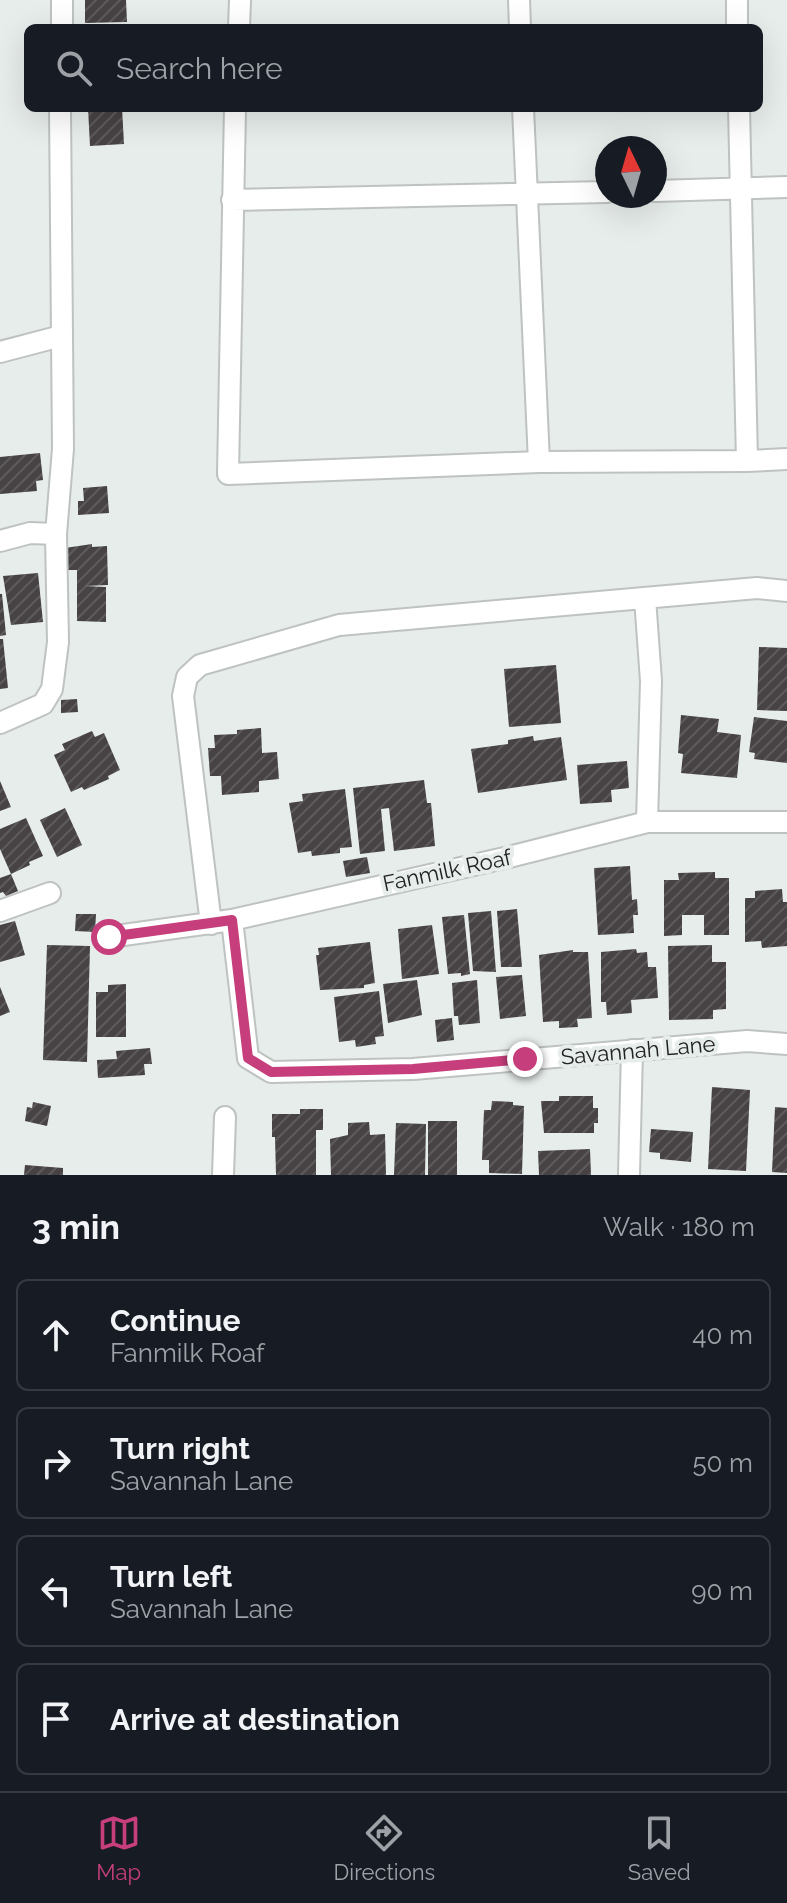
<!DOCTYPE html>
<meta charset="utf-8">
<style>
:root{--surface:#171b24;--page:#20242c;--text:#f1f3f6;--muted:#9ea1a6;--line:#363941;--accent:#c63e7b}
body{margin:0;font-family:Raleway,sans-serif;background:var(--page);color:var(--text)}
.compass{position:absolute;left:595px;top:136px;width:72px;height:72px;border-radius:50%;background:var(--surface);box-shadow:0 8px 32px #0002;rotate:355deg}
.stop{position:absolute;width:24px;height:24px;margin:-18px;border:6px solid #c63e7b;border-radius:50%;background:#fff}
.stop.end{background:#c63e7b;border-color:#fff;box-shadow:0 2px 8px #0008}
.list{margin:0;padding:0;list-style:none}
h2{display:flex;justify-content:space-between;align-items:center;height:104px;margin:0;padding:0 32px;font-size:34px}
h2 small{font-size:26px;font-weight:400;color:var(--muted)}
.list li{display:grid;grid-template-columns:52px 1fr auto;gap:24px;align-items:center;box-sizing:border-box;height:112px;margin:0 16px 16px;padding:0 16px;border:2px solid var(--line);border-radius:12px}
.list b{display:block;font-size:30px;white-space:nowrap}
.list p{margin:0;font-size:26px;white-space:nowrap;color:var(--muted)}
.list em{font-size:26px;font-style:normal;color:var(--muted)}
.icon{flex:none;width:44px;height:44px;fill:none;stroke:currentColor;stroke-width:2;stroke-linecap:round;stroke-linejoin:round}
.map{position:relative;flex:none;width:787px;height:1175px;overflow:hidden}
.search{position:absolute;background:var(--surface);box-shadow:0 8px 32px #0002;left:24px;right:24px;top:24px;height:88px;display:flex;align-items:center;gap:20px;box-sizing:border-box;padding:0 28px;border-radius:12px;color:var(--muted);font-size:30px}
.sheet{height:616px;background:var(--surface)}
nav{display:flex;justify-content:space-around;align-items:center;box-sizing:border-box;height:112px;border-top:2px solid var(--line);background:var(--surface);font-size:22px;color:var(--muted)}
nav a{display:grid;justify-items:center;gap:4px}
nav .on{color:var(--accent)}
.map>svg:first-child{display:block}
.building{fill:url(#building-hatch)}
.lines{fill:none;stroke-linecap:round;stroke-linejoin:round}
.minor-casing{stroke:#bec3c0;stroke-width:24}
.minor{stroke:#fff;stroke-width:20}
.route{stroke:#c63e7b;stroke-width:10}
.labels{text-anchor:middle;stroke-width:8;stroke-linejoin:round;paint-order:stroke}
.street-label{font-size:22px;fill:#212322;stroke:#e7edea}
</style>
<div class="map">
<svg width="787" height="1175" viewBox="0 0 787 1175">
<defs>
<pattern id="building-hatch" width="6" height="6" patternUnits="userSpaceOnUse" patternTransform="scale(2)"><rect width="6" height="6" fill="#474244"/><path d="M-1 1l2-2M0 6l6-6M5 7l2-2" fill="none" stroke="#5e5b5c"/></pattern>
</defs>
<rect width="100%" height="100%" fill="#e7edea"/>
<path class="building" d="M85 0H126L127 22 85 23Z
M88 108H122L124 144 90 146Z
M40 453 43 480 36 481 37 491 0 494V457Z
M107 486 109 513 78 515V501H84L83 488Z
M92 544V547L107 546 108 585 85 586 106 587V622L77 621V570H66L65 548Z
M38 573 43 622 11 625 3 576Z
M0 594H2L6 635 0 636Z
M0 639H3L8 688 0 689Z
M759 647 787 648V711L757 710Z
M556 665 561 723 509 727 504 669Z
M77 699 78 712 61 713V700Z
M681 715 719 719 717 732 741 735 737 778 681 773 683 754 678 753Z
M754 717 787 721V763L754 759 755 753 749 752Z
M261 728 262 753 277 752 279 779 259 781V792L222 795 221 776H210L208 748H215L214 735 237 734V730Z
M92 731 95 737 104 733 120 770 108 776 109 779 84 790 82 787 71 792 54 755 65 750 62 744Z
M533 736 534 741 561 737 567 780 478 793 471 749 508 744V740Z
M627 761 629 788 611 790 612 802 580 804 577 765Z
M424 780 427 803H431L435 846 394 851 389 808 381 809 385 851 360 854 353 788Z
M0 781 11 807 0 811Z
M345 789 352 847 340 848V853L312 856 311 851 298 853 289 803 303 801 302 794Z
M65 808 82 845 57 857 40 820Z
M26 818 43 856 29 862 30 865 11 874 0 849V829Z
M367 857 370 873 346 877 343 861Z
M630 866 632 900 637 899 638 915H633L634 933 598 935 594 868Z
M715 872V878H729V935H704V915H682V935L664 936V880H679L678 873Z
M11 874 18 891 6 896 3 892 0 893V878Z
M782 889 783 902H787V946L762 948 761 941 745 942V898H755V891Z
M517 909 522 967H501L497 911Z
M491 911 496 972 473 971 468 913Z
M76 914H96L95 932 75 931Z
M464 915 470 974 461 976V973L448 974 442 917Z
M15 921 25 955 0 962V925Z
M432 925 439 974 402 979 398 929Z
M370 942 375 983 364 985V988L320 990 316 955H319L318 948Z
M47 945 90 946 87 1062 43 1060Z
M712 945V962H726V1009L713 1010V1019L669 1020 668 946Z
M636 949 637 953 647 952 648 967H656L658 998 631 1000 632 1013 607 1015 606 1002H601V952Z
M573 950V952H588L592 1018 577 1019 578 1027 559 1028V1021L543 1022 539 955Z
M522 975 526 1016 500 1019 496 977Z
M417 980 422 1015 388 1023 383 984Z
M477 980 480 1023 459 1025 458 1016H454L452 983Z
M126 984V1037H96V992H108V985Z
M0 987 10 1012 0 1016Z
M379 991 384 1036 375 1037 376 1044 356 1047 355 1040 339 1042 334 997Z
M452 1018 454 1040 437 1042 435 1020Z
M150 1048 152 1064H144L145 1075 98 1078 97 1060 117 1059 116 1051Z
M712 1087 750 1090 746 1171 708 1169Z
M559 1096H593V1108H598V1123H594V1133H544L541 1101H559Z
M492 1101 513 1102V1105L524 1106 522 1174 489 1173V1160H482L484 1110H491Z
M33 1102 51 1106 47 1126 25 1121 27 1107 32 1108Z
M775 1107 787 1108V1173L772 1172Z
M300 1109H323V1130H316V1175H276L275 1137H272V1114H300Z
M428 1121H457V1175H428Z
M369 1122 370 1135 385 1134 386 1175H331L330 1139 348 1135V1123Z
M396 1123 426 1124 425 1175H394Z
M651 1129 693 1132 691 1162 660 1159V1153L649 1152Z
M590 1149 591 1175H539L538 1151Z
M25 1165 63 1168V1175H24Z"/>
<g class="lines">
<g class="minor-casing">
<path id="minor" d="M519 0 520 28
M737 0V28
M62 28V0
M239 28 240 0
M235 108 228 474 539 462 747 461 787 459
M523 108 539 462
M739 108 747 461
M655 191 787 187
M232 200 607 192
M0 352 61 336
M0 541 30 533 56 534
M645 598 651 681 647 822
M0 723 43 704 52 689 58 642 56 534 63 449 60 108
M0 911 50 893
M232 920 248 1058 271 1072 413 1069 747 1041 787 1044
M211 924 183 696 187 677 200 665 339 625 757 588 787 591
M109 937 232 920 509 857 647 822H787
M223 1175 225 1117
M629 1175 632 1050"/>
</g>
<use href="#minor" class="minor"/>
</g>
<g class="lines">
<path class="route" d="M109 937 232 920 248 1058 271 1072 413 1069 525 1059"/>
</g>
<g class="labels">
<g class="street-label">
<text transform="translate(447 870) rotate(-12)" y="8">Fanmilk Roaf</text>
<text transform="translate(638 1050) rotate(-5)" y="8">Savannah Lane</text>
</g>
</g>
</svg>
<svg class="compass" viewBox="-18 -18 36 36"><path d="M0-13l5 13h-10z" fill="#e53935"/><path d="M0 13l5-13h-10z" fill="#9ea1a6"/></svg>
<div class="stop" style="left:109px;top:937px"></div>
<div class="stop end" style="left:525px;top:1059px"></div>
<div class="search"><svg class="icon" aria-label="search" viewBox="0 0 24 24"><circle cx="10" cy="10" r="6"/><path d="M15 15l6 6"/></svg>Search here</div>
</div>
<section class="sheet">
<h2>3 min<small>Walk · 180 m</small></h2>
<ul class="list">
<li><svg class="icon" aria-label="ahead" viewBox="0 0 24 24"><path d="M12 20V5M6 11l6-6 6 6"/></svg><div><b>Continue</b><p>Fanmilk Roaf</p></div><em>40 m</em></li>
<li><svg class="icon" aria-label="right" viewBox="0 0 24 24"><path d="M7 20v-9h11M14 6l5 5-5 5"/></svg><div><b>Turn right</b><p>Savannah Lane</p></div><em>50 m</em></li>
<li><svg class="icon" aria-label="left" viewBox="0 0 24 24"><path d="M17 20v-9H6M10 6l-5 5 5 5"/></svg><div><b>Turn left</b><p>Savannah Lane</p></div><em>90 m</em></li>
<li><svg class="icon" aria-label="arrive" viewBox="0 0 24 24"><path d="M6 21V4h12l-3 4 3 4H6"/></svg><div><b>Arrive at destination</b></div></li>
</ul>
</section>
<nav>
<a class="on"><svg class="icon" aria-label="map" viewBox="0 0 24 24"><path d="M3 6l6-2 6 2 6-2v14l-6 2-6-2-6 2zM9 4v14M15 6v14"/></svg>Map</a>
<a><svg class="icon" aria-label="directions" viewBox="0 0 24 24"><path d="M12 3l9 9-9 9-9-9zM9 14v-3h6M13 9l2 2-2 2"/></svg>Directions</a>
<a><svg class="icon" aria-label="saved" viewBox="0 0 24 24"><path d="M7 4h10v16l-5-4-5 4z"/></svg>Saved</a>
</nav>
